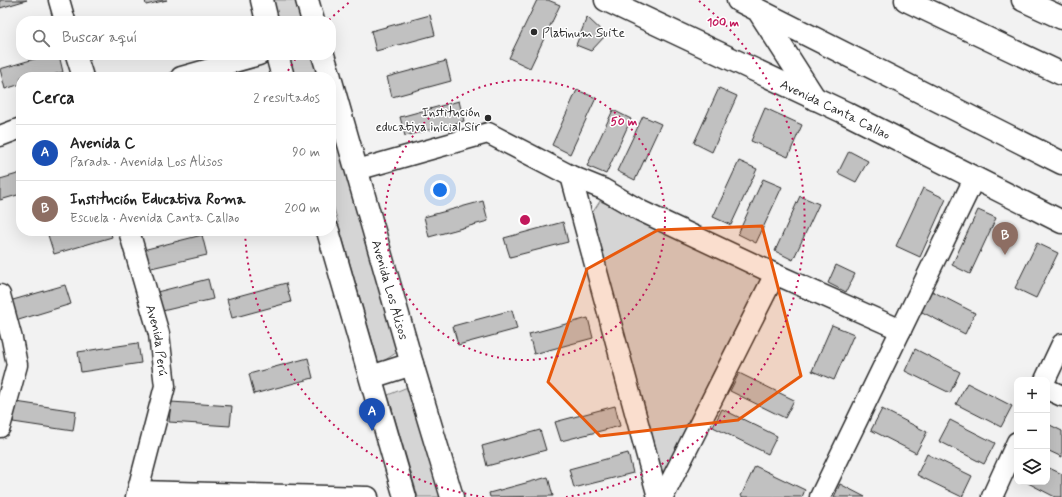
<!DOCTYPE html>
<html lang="es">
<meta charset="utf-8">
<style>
:root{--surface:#fff;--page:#f6f6f6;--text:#222;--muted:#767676;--line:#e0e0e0;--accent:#2b2b2b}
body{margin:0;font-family:Mynerve,sans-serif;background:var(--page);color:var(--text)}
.controls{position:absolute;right:12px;bottom:12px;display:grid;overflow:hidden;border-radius:8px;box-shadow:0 4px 16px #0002}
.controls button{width:36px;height:36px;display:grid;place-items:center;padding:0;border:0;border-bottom:1px solid var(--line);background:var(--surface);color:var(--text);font:20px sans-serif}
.you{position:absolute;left:440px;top:190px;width:14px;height:14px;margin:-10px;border:3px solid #fff;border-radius:50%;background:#1a73e8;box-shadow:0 0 0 6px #1a73e833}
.badge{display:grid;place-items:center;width:26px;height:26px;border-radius:50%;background:var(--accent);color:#fff;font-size:13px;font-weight:700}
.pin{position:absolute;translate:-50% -33px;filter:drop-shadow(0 1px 2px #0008)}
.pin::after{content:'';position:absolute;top:21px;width:14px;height:12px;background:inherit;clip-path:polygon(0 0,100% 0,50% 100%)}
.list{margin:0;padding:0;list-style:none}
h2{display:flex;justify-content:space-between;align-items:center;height:52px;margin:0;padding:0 16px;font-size:17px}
h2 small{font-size:13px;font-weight:400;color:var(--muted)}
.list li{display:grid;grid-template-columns:26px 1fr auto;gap:12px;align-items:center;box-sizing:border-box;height:56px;padding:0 16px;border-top:1px solid var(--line)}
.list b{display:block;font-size:15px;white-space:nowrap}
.list p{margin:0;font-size:13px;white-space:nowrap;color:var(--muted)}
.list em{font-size:13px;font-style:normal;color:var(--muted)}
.icon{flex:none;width:22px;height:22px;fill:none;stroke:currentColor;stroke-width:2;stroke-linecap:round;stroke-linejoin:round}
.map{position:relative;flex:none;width:1062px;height:497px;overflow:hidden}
.search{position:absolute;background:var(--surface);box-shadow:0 4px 16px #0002;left:16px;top:16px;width:320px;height:44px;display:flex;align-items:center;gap:10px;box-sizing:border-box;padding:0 14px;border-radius:16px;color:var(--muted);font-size:15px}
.panel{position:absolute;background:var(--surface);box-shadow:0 4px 16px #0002;left:16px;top:72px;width:320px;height:164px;border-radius:16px}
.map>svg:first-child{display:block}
.green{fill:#d5d5d5;stroke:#808080}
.building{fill:#c1c1c1;stroke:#2b2b2b}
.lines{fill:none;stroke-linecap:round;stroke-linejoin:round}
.minor-casing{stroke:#2b2b2b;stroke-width:23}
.secondary-casing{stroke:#2b2b2b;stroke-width:25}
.trunk-casing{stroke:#2b2b2b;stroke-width:25}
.minor{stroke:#fff;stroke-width:20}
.secondary{stroke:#fff;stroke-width:22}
.trunk{stroke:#fff;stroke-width:22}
.marked{fill:#e8590c;fill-opacity:0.2;stroke:#e8590c;stroke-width:3;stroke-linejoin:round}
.ring{fill:none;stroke:#c2185b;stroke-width:2;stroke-dasharray:2 4}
.poi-dot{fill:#2b2b2b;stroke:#fff;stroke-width:1.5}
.labels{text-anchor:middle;stroke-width:3;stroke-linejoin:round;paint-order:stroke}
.poi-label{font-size:13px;fill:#2b2b2b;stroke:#fff;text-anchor:start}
.street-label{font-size:13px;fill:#2b2b2b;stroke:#fff}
.centre{fill:#c2185b;stroke:#fff;stroke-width:2}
.ring-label{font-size:12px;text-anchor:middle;font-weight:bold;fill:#c2185b;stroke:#fff;stroke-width:3;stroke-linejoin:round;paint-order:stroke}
</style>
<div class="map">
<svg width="1062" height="497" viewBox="0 0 1062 497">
<rect width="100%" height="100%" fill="#f2f2f2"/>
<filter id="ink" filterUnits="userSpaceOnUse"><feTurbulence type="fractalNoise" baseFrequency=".025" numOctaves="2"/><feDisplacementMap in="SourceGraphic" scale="8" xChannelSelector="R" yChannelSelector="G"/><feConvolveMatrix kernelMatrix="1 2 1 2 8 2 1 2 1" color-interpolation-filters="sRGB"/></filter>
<g filter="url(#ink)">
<path class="green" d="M273 0H295L301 21H279Z
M289 55H311L318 77H295Z
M331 122 399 351 379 364 331 198Z
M600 201 767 277 663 474 591 215Z
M410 386 443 497H418L388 395Z"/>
<path class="building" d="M0 0H27L0 8Z
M145 0H167L146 5Z
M537 0H548L560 5 530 68 509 58Z
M430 15 435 35 376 51 371 31Z
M587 17 606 35 591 51 576 45Z
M48 55H59L63 72 45 77H21V84L5 89 0 69Z
M446 61 451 81 392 97 387 77Z
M719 88 737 96 712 152 694 143Z
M577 90 596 98 570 154 552 145Z
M459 101 464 121 405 136 400 117Z
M765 108 802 125 788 157 751 141Z
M613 110 631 119 606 174 587 166Z
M643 116 661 124 635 180 617 171Z
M849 151 868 161 856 182 838 173Z
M739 161 757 169 731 225 713 217Z
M21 173V194L0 200V179Z
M763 179 782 187 756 243 738 234Z
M923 188 946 199 920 257 896 246Z
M800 196 819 204 793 260 775 251Z
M483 201 488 221 429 237 424 217Z
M978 210 996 218 970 274 952 265Z
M563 222 568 242 510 257 504 238Z
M60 231H110L112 237 54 254 48 235Z
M202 235 207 255 147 269 143 250Z
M1037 243 1058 253 1036 298 1015 288Z
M836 265 855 274 846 292 828 283Z
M208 279 213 299 154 313 149 294Z
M286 283 291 302 232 318 227 299Z
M65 285 71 304 12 322 6 302Z
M930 290 975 313 965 334 920 311Z
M512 310 517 329 458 345 453 326Z
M588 318 593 338 534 354 529 334Z
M832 325 854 334 834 380 812 371Z
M138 343 141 363 81 372 78 352Z
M915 349 960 372 950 393 905 371Z
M308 358 313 378 254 394 249 374Z
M739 373 794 400 785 418 730 391Z
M967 383 1012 406 1001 427 956 404Z
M16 402 76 411 73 431 13 422Z
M171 402 232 406 230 426 169 422Z
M615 406 620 426 561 441 555 422Z
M722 409 777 436 768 454 713 427Z
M882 409 927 432 916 453 871 430Z
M950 420 995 443 984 464 939 441Z
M1050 425 1062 431V457L1047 450V431Z
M540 430 546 450 487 466 482 446Z
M628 453 633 473 574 488 569 469Z
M927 454 972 476 962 497 917 475Z
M755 466 805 490 802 497H744L741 496Z
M1047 467 1062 474V497H1055L1028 483 1029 482H1047Z
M548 477 553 496 490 497 489 493Z
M840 484 865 497H834Z"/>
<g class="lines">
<g class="minor-casing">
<g id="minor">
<path d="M59 0 65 21"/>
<path d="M76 55 83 77"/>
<path d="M181 77 259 55"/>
<path d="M0 136 21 128"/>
<path d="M357 170 488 133 571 176 603 189 641 211 775 274 901 330"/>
<path d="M571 176 658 497"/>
<path id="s1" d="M129 231 159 334 165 386 136 497"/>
<path d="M0 295 12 339 17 365 0 427"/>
<path d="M1045 380 1062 344"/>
<path d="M1047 389 1062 396"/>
<path d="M138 491 368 497"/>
<path d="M663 497 775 274"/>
<path d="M820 497 974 179"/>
<path d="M992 497 1017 442"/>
</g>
</g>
<g class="secondary-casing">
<g id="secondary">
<path d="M262 0 267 21"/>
<path d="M307 0 313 21"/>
<path id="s2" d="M606 0 846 113 1062 222"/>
<path d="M1023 0 1062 18"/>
<path d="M277 55 283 77"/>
<path d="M323 55 330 77"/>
<path id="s3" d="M331 81 412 364 452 497"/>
<path d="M328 231 405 497"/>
<path d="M371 377 412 364"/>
</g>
</g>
<g class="trunk-casing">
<path id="trunk" d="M738 0 1062 163
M906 0 1062 74
M758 10 815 99"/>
</g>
<use href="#minor" class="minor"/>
<use href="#secondary" class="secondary"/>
<use href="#trunk" class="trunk"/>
</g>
</g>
<path class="marked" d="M762 226 801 376 738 420 600 436 548 382 587 269 658 230Z"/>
<g class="ring">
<circle cx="525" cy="220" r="140"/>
<path d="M484 497A280 280 0 0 1 245 232M285 76A280 280 0 0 1 298 55M329 20A280 280 0 0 1 351 1M699 1A280 280 0 0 1 566 497"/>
</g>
<g class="poi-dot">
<circle cx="534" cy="32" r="4"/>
<circle cx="488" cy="118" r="4"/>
</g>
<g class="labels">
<g class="poi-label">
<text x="542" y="37">Platinum Suite</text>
<text x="480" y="116" text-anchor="end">Institución<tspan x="480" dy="15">educativa inicial Sir</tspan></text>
</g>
<g class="street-label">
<text dy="5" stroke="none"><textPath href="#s2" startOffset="254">Avenida Canta Callao</textPath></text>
<text dy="5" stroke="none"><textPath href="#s3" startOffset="217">Avenida Los Alisos</textPath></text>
<text dy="5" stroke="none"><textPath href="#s1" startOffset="113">Avenida Perú</textPath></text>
</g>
</g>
<circle cx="525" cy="220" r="6" class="centre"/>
<g class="ring-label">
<text x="723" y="26">100 m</text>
<text x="624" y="125">50 m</text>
</g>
</svg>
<div class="controls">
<button>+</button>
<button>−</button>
<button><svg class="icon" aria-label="layers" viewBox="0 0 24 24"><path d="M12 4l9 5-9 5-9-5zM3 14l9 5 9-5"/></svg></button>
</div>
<div class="you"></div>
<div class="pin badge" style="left:372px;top:431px;background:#1a4fb4">A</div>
<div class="pin badge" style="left:1005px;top:255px;background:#8d6e63">B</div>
<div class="search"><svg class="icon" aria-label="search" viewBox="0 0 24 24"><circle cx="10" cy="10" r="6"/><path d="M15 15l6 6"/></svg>Buscar aquí</div>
<section class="panel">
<h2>Cerca<small>2 resultados</small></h2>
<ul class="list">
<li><span class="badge" style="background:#1a4fb4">A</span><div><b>Avenida C</b><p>Parada · Avenida Los Alisos</p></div><em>90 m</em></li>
<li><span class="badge" style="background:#8d6e63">B</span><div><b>Institución Educativa Roma</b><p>Escuela · Avenida Canta Callao</p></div><em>200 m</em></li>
</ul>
</section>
</div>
